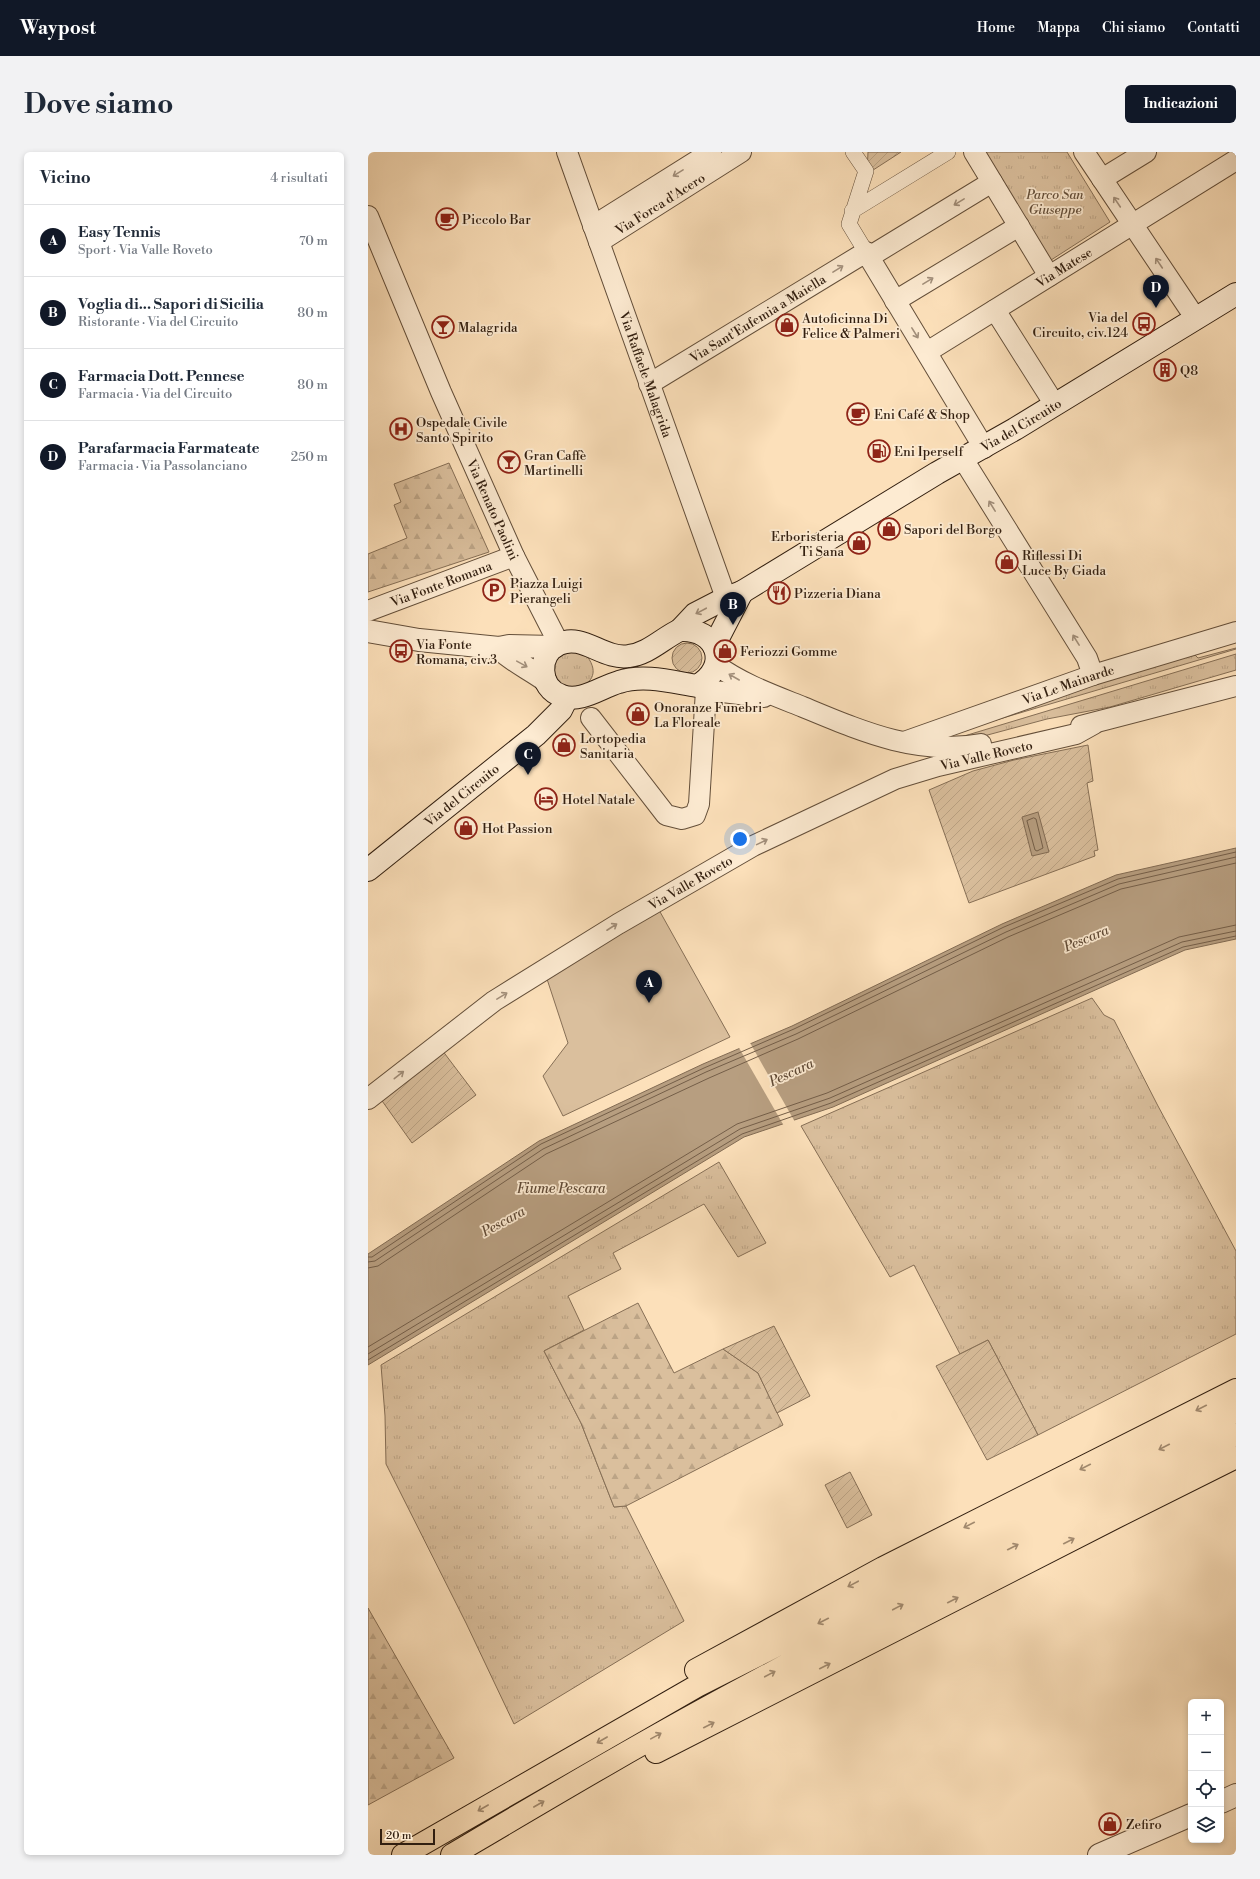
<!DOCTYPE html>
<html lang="it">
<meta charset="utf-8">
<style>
:root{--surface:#fff;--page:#f2f2f3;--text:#1f2937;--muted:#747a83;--line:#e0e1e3;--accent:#111827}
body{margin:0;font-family:"Libre Bodoni",serif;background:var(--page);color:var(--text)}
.controls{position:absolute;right:12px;bottom:12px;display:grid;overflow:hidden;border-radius:6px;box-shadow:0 2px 6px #0003}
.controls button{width:36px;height:36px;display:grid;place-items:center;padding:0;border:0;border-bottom:1px solid var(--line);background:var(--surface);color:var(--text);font:20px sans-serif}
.scale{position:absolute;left:12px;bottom:10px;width:55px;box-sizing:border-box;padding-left:4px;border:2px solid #321f10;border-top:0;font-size:11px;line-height:14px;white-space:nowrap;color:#321f10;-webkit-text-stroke:3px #fdebd2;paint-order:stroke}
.you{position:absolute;left:372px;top:687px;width:14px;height:14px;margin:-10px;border:3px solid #fff;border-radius:50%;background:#1a73e8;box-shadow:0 0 0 6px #1a73e833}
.badge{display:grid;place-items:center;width:26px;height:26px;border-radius:50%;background:var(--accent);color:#fff;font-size:13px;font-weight:700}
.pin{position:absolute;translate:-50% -33px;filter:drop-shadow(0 1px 2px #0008)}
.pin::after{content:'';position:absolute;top:21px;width:14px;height:12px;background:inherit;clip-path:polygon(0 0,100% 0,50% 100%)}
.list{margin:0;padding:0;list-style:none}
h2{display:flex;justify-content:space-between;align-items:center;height:52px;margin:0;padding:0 16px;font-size:17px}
h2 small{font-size:13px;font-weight:400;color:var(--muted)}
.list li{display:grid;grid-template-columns:26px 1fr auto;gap:12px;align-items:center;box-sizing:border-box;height:72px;padding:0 16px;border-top:1px solid var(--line)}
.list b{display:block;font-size:15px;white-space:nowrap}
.list p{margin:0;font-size:13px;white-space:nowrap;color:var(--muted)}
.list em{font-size:13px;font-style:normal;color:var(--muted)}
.icon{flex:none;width:22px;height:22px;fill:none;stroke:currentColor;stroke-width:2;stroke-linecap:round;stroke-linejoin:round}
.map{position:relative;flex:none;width:868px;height:1703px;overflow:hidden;border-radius:6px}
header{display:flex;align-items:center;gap:24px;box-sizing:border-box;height:56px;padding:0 20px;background:var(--accent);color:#fff}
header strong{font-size:19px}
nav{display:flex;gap:22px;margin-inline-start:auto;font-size:14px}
.intro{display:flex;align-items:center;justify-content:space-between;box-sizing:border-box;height:96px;padding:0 24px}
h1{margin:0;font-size:28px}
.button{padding:10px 18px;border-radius:6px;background:var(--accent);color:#fff;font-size:14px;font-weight:700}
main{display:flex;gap:24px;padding:0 24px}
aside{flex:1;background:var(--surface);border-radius:6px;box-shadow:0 2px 6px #0003}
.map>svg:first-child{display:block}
.grass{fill:url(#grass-tufts);stroke:#866f56}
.forest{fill:url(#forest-firs);stroke:#866f56}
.garden{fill:url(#garden-furrows);stroke:#866f56}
.pitch{fill:#dabf9d;stroke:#866f56}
.water{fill:#b79e80;stroke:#826b53}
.pier{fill:#fce0ba}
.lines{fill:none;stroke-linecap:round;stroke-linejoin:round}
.shore{stroke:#745e48;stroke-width:1}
.pedestrian-casing{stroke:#644f3a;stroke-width:16}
.minor-casing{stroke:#644f3a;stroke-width:22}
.tertiary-casing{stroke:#644f3a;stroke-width:24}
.secondary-casing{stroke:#321f10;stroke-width:24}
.trunk-casing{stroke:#321f10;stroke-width:24}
.pedestrian{stroke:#fdebd2;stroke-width:15}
.minor{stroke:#fdebd2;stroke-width:20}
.tertiary{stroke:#fdebd2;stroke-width:22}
.secondary{stroke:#fdebd2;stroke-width:22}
.trunk{stroke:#fce0ba;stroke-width:22}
.oneway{stroke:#a28f7b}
.oneway2{stroke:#a1896e}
.labels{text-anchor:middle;stroke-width:3.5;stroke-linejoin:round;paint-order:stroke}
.park-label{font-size:13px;font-style:italic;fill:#644f3a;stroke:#fdebd2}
.street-label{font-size:13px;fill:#321f10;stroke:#fdebd2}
.poi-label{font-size:13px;fill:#321f10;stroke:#fdebd2;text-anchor:start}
.water-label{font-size:14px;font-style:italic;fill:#614b37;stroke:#fdebd2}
</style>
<header>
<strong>Waypost</strong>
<nav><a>Home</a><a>Mappa</a><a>Chi siamo</a><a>Contatti</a></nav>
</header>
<div class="intro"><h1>Dove siamo</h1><a class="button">Indicazioni</a></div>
<main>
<aside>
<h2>Vicino<small>4 risultati</small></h2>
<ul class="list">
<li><span class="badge">A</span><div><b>Easy Tennis</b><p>Sport · Via Valle Roveto</p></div><em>70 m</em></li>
<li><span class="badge">B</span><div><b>Voglia di... Sapori di Sicilia</b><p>Ristorante · Via del Circuito</p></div><em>80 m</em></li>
<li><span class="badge">C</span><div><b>Farmacia Dott. Pennese</b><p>Farmacia · Via del Circuito</p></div><em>80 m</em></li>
<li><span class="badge">D</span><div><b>Parafarmacia Farmateate</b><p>Farmacia · Via Passolanciano</p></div><em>250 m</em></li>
</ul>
</aside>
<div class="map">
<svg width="868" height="1703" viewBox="0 0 868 1703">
<defs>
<pattern id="grass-tufts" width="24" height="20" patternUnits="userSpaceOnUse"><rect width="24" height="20" fill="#dabf9d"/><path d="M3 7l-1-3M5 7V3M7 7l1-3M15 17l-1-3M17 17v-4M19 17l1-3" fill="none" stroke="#bca486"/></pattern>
<pattern id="forest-firs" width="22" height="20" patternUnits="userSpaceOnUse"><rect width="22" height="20" fill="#dabf9d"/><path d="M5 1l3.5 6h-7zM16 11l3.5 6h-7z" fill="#bca486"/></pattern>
<pattern id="garden-furrows" width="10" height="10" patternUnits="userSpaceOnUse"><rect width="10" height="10" fill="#dabf9d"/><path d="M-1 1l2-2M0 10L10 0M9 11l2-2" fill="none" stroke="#bca486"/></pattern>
</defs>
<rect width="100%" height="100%" fill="#fce0ba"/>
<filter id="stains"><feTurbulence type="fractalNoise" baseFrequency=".005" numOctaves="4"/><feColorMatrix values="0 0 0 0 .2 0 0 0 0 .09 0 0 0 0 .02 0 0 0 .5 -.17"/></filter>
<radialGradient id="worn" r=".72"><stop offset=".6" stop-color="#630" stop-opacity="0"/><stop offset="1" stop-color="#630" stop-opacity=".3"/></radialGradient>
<path class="grass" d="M613 0H699L742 70 680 110Z
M868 496V497L628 568 695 541 826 502 830 506Z
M200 498 219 504C232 522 223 532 205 539L188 530C185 511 183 509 200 498Z
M868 502V518L742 555 679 567 601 588 573 591Z
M724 846 736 863 746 868 790 954 868 1099V1182L670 1283 620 1188 592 1202 546 1113 522 1125 433 974Z
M351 1010 398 1091 370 1105 336 1052 245 1101 253 1117 200 1144 216 1178 176 1199 213 1271 246 1355 258 1354 316 1469 146 1572 98 1471 18 1312 17 1264 13 1213Z"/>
<path class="forest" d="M81 311 121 400 0 440V402L39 386 26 353 33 350 26 332Z
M270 1151 306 1221 355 1197 390 1221 415 1273 258 1354 246 1355 213 1271 176 1199Z
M0 1456 86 1606 0 1653Z"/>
<path class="garden" d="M500 0H533L499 22Z
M304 506a15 15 0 1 1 30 0a15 15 0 1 1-30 0Z
M720 593 725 629 719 631 730 698 726 699 727 704 601 751 561 638 605 619 646 608Z
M74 898 108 943 44 991 12 946Z
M406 1174 442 1244 409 1261 390 1221 355 1197Z
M620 1188 670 1283 619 1308 568 1214Z
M482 1320 504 1363 479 1376 457 1333Z"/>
<path class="pitch" d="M291 758 362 885 195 964 175 924 200 891 179 827Z"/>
<path class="water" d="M670 660 681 700 664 704 654 665Z
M868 696V787L817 798 465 955 376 985 0 1213V1102L171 989 335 912 424 874 634 772 748 723Z"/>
<path class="pier" d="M381 889 427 970 416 974 370 894Z"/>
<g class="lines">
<path class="shore" d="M666 666 668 667 675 696 669 699 667 698 659 669Z
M0 1105H4L173 992 336 916 426 877 636 775 750 727 868 700
M0 1110 7 1109 175 997 338 920 428 882 638 780 751 732 868 705
M0 1116 10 1114 178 1002 341 926 430 887 640 785 753 737 868 711
M0 1195 369 972 459 941 811 785 868 773
M0 1202 372 977 462 946 814 790 868 779
M0 1208 374 982 463 951 815 795 868 784"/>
<g class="pedestrian-casing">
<path id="pedestrian" d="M485 0 498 19 481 72 498 100
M484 59 580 0"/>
</g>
<g class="minor-casing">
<g id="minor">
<path id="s1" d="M199 0 358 446"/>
<path d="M606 0 681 124"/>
<path d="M716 0 828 167"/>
<path d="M734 27 778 0"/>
<path id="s2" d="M0 64 73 240 146 404 191 492"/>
<path d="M225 74 343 0"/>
<path id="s3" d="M231 90 373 0"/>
<path d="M501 105 624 30"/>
<path d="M527 149 651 74"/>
<path d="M627 158 687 253"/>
<path id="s4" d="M559 200 868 8"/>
<path id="s5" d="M281 232 498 100 616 296"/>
<path d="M595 307 719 506 725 523"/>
<path id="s6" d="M0 459 146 404"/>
<path d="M348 513C374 532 405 543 435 555 493 579 549 604 613 592"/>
<path d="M329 534 338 538 396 545"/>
<path d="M223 566 298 663 314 667 327 663 331 652 338 538"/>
<path d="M713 574 868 534"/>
<path id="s7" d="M536 590 725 523 868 480"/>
<path id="s8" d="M0 947 126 849 250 772 385 694 527 627 570 614 708 582 726 572"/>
</g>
</g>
<g class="tertiary-casing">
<path id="tertiary" d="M0 479 51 488 131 496 141 494 186 495
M131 496C144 509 162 517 177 528
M853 1650 868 1643
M731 1703 823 1663"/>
</g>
<g class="secondary-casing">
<g id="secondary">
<path id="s9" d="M312 478 327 462 358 446 374 440 569 321 647 277 868 142"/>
<path d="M312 478C350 476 363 515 329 534 304 530 276 522 251 530 233 535 213 551 194 544 170 536 169 502 191 492 215 481 235 508 261 504 280 502 295 486 312 478Z"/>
<path d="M346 494 374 440"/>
<path id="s10" d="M0 718 168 583 193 558 199 546"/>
</g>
</g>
<g class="trunk-casing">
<path id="trunk" d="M328 1518 515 1416 868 1238
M288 1600 748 1365 868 1305
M35 1703 329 1534 868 1259
M84 1703C182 1645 281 1586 383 1532 543 1446 706 1364 868 1282"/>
</g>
<use href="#pedestrian" class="pedestrian"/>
<use href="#minor" class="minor"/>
<use href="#tertiary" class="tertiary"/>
<use href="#secondary" class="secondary"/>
<use href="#trunk" class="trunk"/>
</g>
<defs><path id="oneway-shaft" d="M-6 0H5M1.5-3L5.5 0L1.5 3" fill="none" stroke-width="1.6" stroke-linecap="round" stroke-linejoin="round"/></defs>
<g class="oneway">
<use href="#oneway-shaft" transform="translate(310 21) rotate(148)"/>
<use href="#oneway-shaft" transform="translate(591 50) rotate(149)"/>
<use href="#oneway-shaft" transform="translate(749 50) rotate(-124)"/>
<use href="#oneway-shaft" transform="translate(791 111) rotate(-124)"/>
<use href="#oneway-shaft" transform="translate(470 117) rotate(-32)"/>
<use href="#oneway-shaft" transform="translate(560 129) rotate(-31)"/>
<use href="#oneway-shaft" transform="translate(547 181) rotate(58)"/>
<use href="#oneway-shaft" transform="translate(624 354) rotate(-122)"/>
<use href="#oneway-shaft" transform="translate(333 459) rotate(152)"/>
<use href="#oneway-shaft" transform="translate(708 488) rotate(-122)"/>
<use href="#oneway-shaft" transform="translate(154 512) rotate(29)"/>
<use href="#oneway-shaft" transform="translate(366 525) rotate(-150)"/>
<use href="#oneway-shaft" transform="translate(394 690) rotate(-26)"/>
<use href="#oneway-shaft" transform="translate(244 775) rotate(-33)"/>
<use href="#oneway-shaft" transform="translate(134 844) rotate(-31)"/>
<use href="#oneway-shaft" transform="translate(31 923) rotate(-38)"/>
</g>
<g class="oneway2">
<use href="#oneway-shaft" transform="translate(833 1256) rotate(153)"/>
<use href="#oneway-shaft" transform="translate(796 1295) rotate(153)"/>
<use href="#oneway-shaft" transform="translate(717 1315) rotate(153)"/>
<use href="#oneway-shaft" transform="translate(601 1373) rotate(153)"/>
<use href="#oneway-shaft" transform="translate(701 1389) rotate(-27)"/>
<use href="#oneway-shaft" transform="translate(645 1395) rotate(-27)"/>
<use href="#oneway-shaft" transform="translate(485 1432) rotate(152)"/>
<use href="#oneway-shaft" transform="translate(585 1448) rotate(-27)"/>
<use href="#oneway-shaft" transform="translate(530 1455) rotate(-28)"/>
<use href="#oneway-shaft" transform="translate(455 1469) rotate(153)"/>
<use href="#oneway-shaft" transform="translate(457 1514) rotate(-27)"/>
<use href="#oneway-shaft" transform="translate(402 1522) rotate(-28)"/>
<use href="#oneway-shaft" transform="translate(341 1573) rotate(-27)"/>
<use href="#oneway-shaft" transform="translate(288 1584) rotate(-29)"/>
<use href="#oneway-shaft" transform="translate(234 1588) rotate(150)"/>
<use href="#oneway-shaft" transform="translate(171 1652) rotate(-30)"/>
<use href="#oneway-shaft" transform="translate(115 1656) rotate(150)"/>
</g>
<defs>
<g id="cafe-ring" transform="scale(1.15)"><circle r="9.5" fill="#fdebd2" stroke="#8f2418" stroke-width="1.5"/><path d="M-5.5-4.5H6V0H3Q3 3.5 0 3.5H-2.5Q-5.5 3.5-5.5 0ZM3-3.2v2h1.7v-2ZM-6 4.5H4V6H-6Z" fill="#8f2418"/></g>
<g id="bus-ring" transform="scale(1.15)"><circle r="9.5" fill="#fdebd2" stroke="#8f2418" stroke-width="1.5"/><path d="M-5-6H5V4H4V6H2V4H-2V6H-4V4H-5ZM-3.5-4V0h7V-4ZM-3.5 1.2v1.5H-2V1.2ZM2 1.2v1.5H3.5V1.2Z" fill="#8f2418"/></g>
<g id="shop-ring" transform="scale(1.15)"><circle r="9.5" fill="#fdebd2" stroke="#8f2418" stroke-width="1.5"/><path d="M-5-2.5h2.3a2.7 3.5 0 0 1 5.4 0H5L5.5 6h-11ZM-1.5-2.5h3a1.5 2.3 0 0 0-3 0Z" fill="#8f2418"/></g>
<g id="bar-ring" transform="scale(1.15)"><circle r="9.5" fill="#fdebd2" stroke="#8f2418" stroke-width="1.5"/><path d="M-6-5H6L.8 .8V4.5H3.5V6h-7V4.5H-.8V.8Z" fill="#8f2418"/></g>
<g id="building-ring" transform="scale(1.15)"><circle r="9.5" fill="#fdebd2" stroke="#8f2418" stroke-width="1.5"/><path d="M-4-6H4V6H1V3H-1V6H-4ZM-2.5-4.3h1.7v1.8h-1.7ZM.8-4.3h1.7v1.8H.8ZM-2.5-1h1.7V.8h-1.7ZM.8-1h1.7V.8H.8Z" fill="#8f2418"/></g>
<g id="hospital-ring" transform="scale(1.15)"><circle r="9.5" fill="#fdebd2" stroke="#8f2418" stroke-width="1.5"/><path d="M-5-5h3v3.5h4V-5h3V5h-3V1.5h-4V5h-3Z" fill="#8f2418"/></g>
<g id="fuel-ring" transform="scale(1.15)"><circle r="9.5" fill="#fdebd2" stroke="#8f2418" stroke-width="1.5"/><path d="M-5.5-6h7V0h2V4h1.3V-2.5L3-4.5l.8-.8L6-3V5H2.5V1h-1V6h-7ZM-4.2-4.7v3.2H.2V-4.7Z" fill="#8f2418"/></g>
<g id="parking-ring" transform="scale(1.15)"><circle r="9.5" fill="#fdebd2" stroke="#8f2418" stroke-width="1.5"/><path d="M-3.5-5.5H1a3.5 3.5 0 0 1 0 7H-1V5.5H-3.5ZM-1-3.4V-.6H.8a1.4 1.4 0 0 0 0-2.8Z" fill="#8f2418"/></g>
<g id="restaurant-ring" transform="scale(1.15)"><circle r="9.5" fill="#fdebd2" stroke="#8f2418" stroke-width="1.5"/><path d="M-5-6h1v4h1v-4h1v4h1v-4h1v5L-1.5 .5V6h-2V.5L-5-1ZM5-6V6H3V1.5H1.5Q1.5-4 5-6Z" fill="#8f2418"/></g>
<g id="hotel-ring" transform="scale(1.15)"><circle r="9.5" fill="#fdebd2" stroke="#8f2418" stroke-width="1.5"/><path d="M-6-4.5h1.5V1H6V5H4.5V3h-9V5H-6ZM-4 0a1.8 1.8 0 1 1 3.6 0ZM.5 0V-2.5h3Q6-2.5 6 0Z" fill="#8f2418"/></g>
</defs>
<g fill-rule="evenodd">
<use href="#cafe-ring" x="79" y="67"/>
<use href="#bus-ring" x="776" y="172"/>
<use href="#shop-ring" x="419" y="173"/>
<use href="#bar-ring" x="75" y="175"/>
<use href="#building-ring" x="797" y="218"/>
<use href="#cafe-ring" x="490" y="262"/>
<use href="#hospital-ring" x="33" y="277"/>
<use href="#fuel-ring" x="511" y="299"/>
<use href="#bar-ring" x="141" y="310"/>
<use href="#shop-ring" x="521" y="377"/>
<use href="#shop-ring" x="491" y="391"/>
<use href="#shop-ring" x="639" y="410"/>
<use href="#parking-ring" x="126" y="438"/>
<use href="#restaurant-ring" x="411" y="441"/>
<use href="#bus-ring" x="33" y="499"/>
<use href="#shop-ring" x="357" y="499"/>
<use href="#shop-ring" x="270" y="562"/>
<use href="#shop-ring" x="196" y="593"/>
<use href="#hotel-ring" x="178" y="647"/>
<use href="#shop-ring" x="98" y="676"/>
<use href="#shop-ring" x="742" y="1672"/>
</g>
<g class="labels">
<g class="park-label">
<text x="687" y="47">Parco San<tspan x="687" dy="15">Giuseppe</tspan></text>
</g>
<g class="street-label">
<text dy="5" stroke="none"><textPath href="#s3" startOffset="72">Via Forca d'Acero</textPath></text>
<text dy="5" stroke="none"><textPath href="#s4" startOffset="161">Via Matese</textPath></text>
<text dy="5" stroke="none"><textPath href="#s5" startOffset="127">Via Sant'Eufemia a Maiella</textPath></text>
<text dy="5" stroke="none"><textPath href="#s1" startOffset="236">Via Raffaele Malagrida</textPath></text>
<text dy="5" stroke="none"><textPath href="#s9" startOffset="399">Via del Circuito</textPath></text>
<text dy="5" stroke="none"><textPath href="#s2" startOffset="319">Via Renato Paolini</textPath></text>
<text dy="5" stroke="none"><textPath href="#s6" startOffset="78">Via Fonte Romana</textPath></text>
<text dy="5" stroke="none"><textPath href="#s7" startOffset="174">Via Le Mainarde</textPath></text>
<text dy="5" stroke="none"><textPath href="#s8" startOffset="713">Via Valle Roveto</textPath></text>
<text dy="5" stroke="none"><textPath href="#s10" startOffset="120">Via del Circuito</textPath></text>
<text dy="5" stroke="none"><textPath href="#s8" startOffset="389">Via Valle Roveto</textPath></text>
</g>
<g class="poi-label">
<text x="94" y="72">Piccolo Bar</text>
<text x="760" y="170" text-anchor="end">Via del<tspan x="760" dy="15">Circuito, civ.124</tspan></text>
<text x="434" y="171">Autoficinna Di<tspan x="434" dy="15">Felice &amp; Palmeri</tspan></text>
<text x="90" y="180">Malagrida</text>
<text x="812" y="223">Q8</text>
<text x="506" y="267">Eni Café &amp; Shop</text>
<text x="48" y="275">Ospedale Civile<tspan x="48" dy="15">Santo Spirito</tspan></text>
<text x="526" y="304">Eni Iperself</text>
<text x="156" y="308">Gran Caffè<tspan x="156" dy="15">Martinelli</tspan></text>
<text x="536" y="382">Sapori del Borgo</text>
<text x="476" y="389" text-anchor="end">Erboristeria<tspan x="476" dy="15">Ti Sana</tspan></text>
<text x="654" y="408">Riflessi Di<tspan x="654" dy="15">Luce By Giada</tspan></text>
<text x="142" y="436">Piazza Luigi<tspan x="142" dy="15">Pierangeli</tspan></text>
<text x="426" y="446">Pizzeria Diana</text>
<text x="48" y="497">Via Fonte<tspan x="48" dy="15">Romana, civ.3</tspan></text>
<text x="372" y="504">Feriozzi Gomme</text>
<text x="286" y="560">Onoranze Funebri<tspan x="286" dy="15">La Floreale</tspan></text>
<text x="212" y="591">Lortopedia<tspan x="212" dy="15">Sanitaria</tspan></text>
<text x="194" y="652">Hotel Natale</text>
<text x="114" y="681">Hot Passion</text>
<text x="758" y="1677">Zefiro</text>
</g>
<g class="water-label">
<text transform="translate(718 786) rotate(-23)" y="5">Pescara</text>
<text transform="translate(423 920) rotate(-25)" y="5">Pescara</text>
<text x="193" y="1041">Fiume Pescara</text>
<text transform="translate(135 1069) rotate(-29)" y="5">Pescara</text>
</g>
</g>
<rect width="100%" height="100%" filter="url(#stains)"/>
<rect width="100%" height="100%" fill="url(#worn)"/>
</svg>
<div class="controls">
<button>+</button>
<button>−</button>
<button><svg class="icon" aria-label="locate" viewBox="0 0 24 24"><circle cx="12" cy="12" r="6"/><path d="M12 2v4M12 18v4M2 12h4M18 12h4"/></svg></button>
<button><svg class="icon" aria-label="layers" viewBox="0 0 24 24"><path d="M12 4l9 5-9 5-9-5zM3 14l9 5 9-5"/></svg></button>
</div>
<div class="scale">20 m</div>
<div class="you"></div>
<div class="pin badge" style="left:281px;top:851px">A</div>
<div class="pin badge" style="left:365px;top:473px">B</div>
<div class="pin badge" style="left:160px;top:623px">C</div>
<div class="pin badge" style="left:788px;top:156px">D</div>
</div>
</main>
